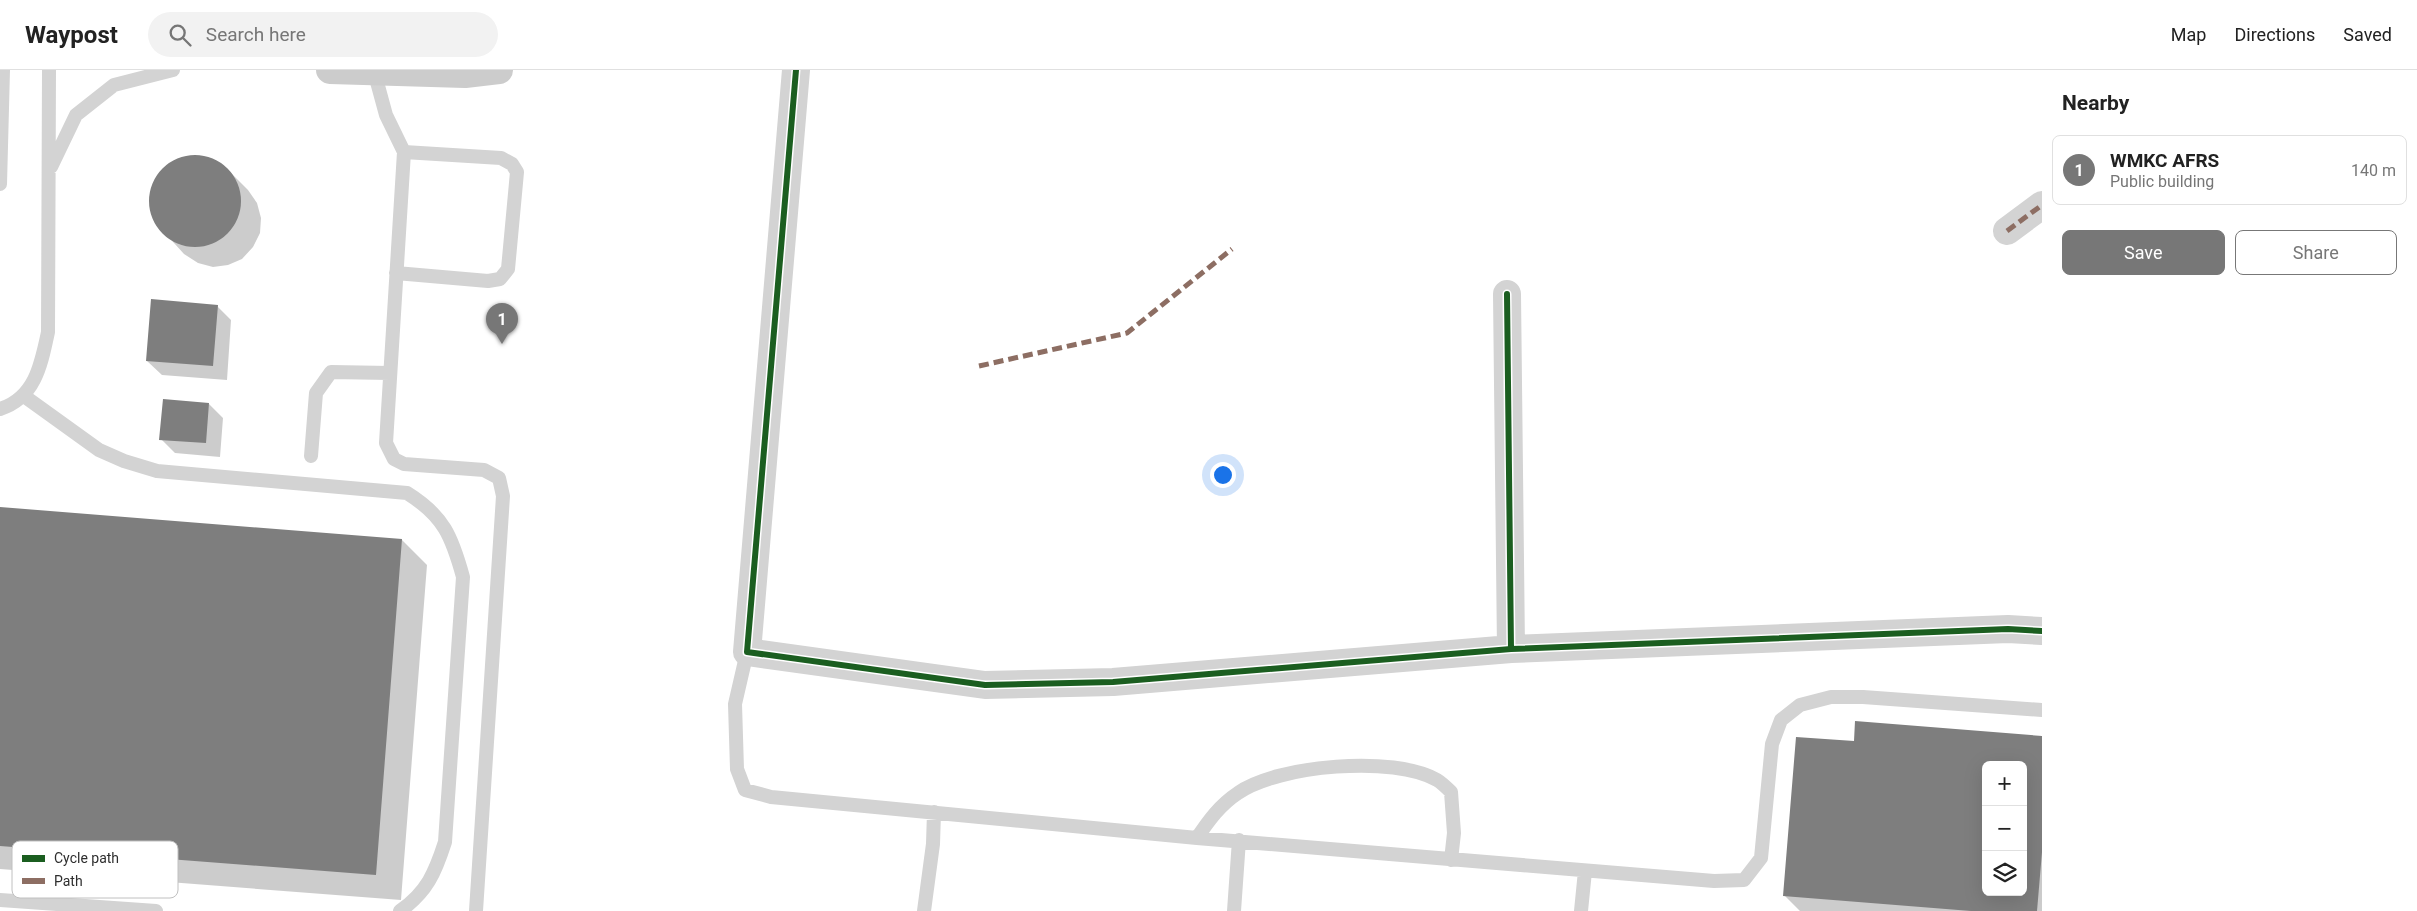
<!DOCTYPE html>
<meta charset="utf-8">
<style>
:root{--surface:#fff;--page:#f2f2f2;--text:#222;--muted:#767676;--line:#e0e0e0;--accent:#777}
body{margin:0;font-family:Roboto,sans-serif;background:var(--page);color:var(--text)}
.controls{position:absolute;right:15px;bottom:15px;display:grid;overflow:hidden;border-radius:8px;box-shadow:0 5px 20px #0002}
.controls button{width:45px;height:45px;display:grid;place-items:center;padding:0;border:0;border-bottom:1px solid var(--line);background:var(--surface);color:var(--text);font:25px sans-serif}
.you{position:absolute;left:1222px;top:404px;width:18px;height:18px;margin:-12px;border:4px solid #fff;border-radius:50%;background:#1a73e8;box-shadow:0 0 0 8px #1a73e833}
.badge{display:grid;place-items:center;width:32px;height:32px;border-radius:50%;background:var(--accent);color:#fff;font-size:16px;font-weight:700}
.pin{position:absolute;translate:-50% -41px;filter:drop-shadow(0 1px 2px #0008)}
.pin::after{content:'';position:absolute;top:26px;width:18px;height:15px;background:inherit;clip-path:polygon(0 0,100% 0,50% 100%)}
.list{margin:0;padding:0;list-style:none}
h2{display:flex;justify-content:space-between;align-items:center;height:65px;margin:0;padding:0 20px;font-size:21px}
h2 small{font-size:16px;font-weight:400;color:var(--muted)}
.list li{display:grid;grid-template-columns:32px 1fr auto;gap:15px;align-items:center;box-sizing:border-box;height:70px;margin:0 10px 10px;padding:0 10px;border:1px solid var(--line);border-radius:8px}
.list b{display:block;font-size:19px;white-space:nowrap}
.list p{margin:0;font-size:16px;white-space:nowrap;color:var(--muted)}
.list em{font-size:16px;font-style:normal;color:var(--muted)}
.actions{display:flex;gap:10px;padding:15px 20px}
.actions a{flex:1;padding:11px 0;border:1px solid var(--accent);border-radius:8px;text-align:center;font-size:18px;color:var(--accent)}
.actions .main{background:var(--accent);color:#fff}
.icon{flex:none;width:28px;height:28px;fill:none;stroke:currentColor;stroke-width:2;stroke-linecap:round;stroke-linejoin:round}
.map{position:relative;flex:none;width:2042px;height:841px;overflow:hidden}
header{display:flex;align-items:center;gap:30px;box-sizing:border-box;height:70px;padding:0 25px;background:var(--surface);border-bottom:1px solid var(--line)}
header strong{font-size:24px}
nav{display:flex;gap:28px;margin-inline-start:auto;font-size:18px}
.search{width:350px;height:45px;background:var(--page);display:flex;align-items:center;gap:12px;box-sizing:border-box;padding:0 18px;border-radius:28px;color:var(--muted);font-size:19px}
main{display:flex}
aside{flex:1;background:var(--surface)}
.map>svg:first-child{display:block}
.shadow{fill:#0003;fill-rule:evenodd}
.building{fill:#7e7e7e;fill-rule:evenodd}
.lines{fill:none;stroke-linecap:round;stroke-linejoin:round}
.lane{stroke:#d3d3d3;stroke-width:14}
.street{stroke:#d3d3d3;stroke-width:28}
.secondary{stroke:#ccc;stroke-width:28}
.quiet{stroke:#8d6e63;stroke-width:5;stroke-dasharray:10 5;stroke-linecap:butt}
.cycleway-casing{stroke:#fff;stroke-width:9}
.cycleway{stroke:#1b5e20;stroke-width:6}
.key{fill:#fff;stroke:#c0c0c0;stroke-width:1}
.key-label{font-size:14px;fill:#2e2e2e}
</style>
<header>
<strong>Waypost</strong>
<div class="search"><svg class="icon" aria-label="search" viewBox="0 0 24 24"><circle cx="10" cy="10" r="6"/><path d="M15 15l6 6"/></svg>Search here</div>
<nav><a>Map</a><a>Directions</a><a>Saved</a></nav>
</header>
<main>
<div class="map">
<svg width="2042" height="841" viewBox="0 0 2042 841">
<rect width="100%" height="100%" fill="#fff"/>
<path class="shadow" d="M198 86 214 90 227 99 248 120 257 133 261 148 260 163 253 177 242 189 228 195 213 197 198 193 184 184 154 151 150 136 152 120 158 106 169 95 183 88Z
M217 236 231 250 227 310 162 305 147 291Z
M209 334 223 348 220 387 175 383 161 369Z
M0 439 402 470 427 495 401 830 0 799Z
M2042 667V841H1800L1785 826 1855 673ZM1986 695H2023V822H1986Z"/>
<path class="building" d="M149 131a46 46 0 1 1 92 0a46 46 0 1 1-92 0Z
M151 229 218 235 213 296 146 291Z
M163 329 209 333 206 373 159 370Z
M0 437 402 469 376 805 0 776Z
M1855 651 2042 666V782L2037 841H1971L1783 826 1796 667 1854 671ZM1986 695H2023V822H1986Z"/>
<g class="lines">
<path class="lane" d="M374 1 386 45 404 82 386 373 394 389 404 394 484 400 499 408 503 426 476 841
M51 97 76 45 114 15 173 0
M0 114 3 0
M396 203 488 211 500 209 508 199 517 102 512 94 501 88 404 82
M24 326 99 380 124 391 157 401 407 423C444 446 452 467 463 507L445 772C435 803 427 822 400 841
M0 339C35 328 41 295 48 262L49 0
M311 386 316 323 331 302 390 303
M747 582 735 634 737 699 745 720 771 727 1197 768 1714 811 1744 810 1761 788 1772 674 1781 650 1800 635 1831 627H1863L2042 640
M1197 768C1209 750 1220 735 1238 723 1278 695 1394 685 1437 710 1442 713 1447 718 1451 722L1454 763 1451 790
M0 830 156 841
M924 841 933 774 934 742
M1234 841 1239 770
M1581 841 1585 801"/>
<path class="street" d="M796 0 747 582 985 615 1113 612 1511 579 2008 559 2042 561
M2007 161 2042 135
M1507 224 1511 579"/>
<path class="secondary" d="M330 0 465 4 499 0"/>
<path class="quiet" d="M2007 161 2042 135
M979 296 1127 263 1232 179"/>
<g class="cycleway-casing">
<path id="cycleway" d="M796 0 747 582 985 615 1113 612 1511 579 2008 559 2042 561
M1507 224 1511 579"/>
</g>
<use href="#cycleway" class="cycleway"/>
</g>
<rect x="12" y="771" width="166" height="57" rx="8" class="key"/>
<rect x="22" y="785" width="23" height="7" fill="#1b5e20"/>
<rect x="22" y="808" width="23" height="6" fill="#8d6e63"/>
<g class="key-label">
<text x="54" y="793">Cycle path</text>
<text x="54" y="816">Path</text>
</g>
</svg>
<div class="controls">
<button>+</button>
<button>−</button>
<button><svg class="icon" aria-label="layers" viewBox="0 0 24 24"><path d="M12 4l9 5-9 5-9-5zM3 14l9 5 9-5"/></svg></button>
</div>
<div class="you"></div>
<div class="pin badge" style="left:502px;top:274px">1</div>
</div>
<aside>
<h2>Nearby<small></small></h2>
<ul class="list">
<li><span class="badge">1</span><div><b>WMKC AFRS</b><p>Public building</p></div><em>140 m</em></li>
</ul>
<div class="actions"><a class="main">Save</a><a>Share</a></div>
</aside>
</main>
